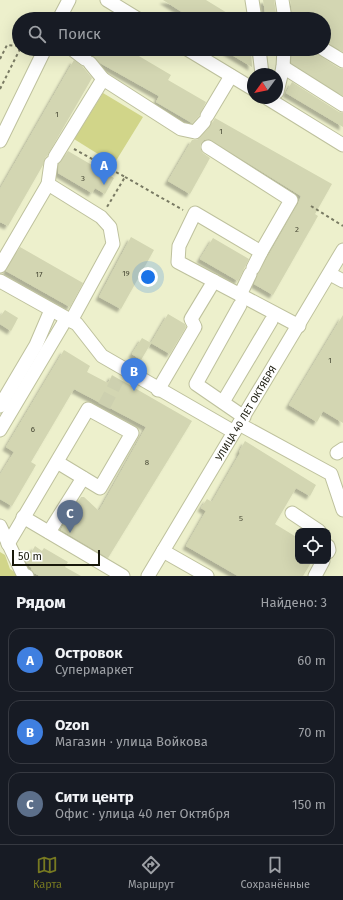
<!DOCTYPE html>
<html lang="ru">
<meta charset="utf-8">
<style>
:root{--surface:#171b24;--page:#242831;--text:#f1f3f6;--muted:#9ea1a6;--line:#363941;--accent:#777921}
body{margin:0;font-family:"Fira Sans",sans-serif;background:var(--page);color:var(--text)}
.controls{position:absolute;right:12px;bottom:12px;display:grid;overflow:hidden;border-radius:8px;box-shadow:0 4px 16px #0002}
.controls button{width:36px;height:36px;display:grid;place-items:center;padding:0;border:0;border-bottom:1px solid var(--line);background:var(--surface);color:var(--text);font:20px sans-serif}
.compass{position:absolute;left:247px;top:68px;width:36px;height:36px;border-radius:50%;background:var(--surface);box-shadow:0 4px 16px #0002;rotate:237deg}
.scale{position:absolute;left:12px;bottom:10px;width:88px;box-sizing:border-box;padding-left:4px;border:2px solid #18180b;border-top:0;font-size:11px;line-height:14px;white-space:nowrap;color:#18180b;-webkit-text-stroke:3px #fff;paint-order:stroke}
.you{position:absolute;left:148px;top:277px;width:14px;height:14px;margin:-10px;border:3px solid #fff;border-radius:50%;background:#1a73e8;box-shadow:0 0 0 6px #1a73e833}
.badge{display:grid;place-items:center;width:26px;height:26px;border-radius:50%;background:var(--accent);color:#fff;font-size:13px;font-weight:700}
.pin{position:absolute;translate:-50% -33px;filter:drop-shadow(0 1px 2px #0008)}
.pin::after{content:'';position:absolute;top:21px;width:14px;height:12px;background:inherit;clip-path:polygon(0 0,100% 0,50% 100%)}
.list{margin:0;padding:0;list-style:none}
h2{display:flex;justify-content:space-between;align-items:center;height:52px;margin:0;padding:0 16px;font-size:17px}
h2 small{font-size:13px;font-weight:400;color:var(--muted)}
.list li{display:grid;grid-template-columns:26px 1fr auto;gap:12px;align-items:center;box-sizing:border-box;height:64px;margin:0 8px 8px;padding:0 8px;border:1px solid var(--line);border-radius:12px}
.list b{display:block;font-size:15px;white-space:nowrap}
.list p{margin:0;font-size:13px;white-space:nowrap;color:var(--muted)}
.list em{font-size:13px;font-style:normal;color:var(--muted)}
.icon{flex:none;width:22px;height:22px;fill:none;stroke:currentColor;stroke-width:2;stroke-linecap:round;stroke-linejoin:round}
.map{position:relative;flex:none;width:343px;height:576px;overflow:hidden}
.search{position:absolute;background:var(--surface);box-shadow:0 4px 16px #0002;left:12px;right:12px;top:12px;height:44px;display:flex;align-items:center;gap:10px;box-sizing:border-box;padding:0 14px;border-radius:22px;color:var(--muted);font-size:15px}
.sheet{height:268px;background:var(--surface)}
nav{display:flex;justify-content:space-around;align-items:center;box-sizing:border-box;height:56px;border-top:1px solid var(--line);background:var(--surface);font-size:11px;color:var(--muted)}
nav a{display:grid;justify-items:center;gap:2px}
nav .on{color:var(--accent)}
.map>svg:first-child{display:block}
.green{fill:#d1d589}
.building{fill:#d3d6b2;filter:url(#shadow)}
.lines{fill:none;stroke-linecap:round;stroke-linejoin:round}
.minor-tunnel{stroke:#cdd0af;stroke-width:13;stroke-dasharray:13 6;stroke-linecap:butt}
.minor-casing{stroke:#bec19d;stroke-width:15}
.path{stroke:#797a63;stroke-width:2;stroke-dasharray:3 3;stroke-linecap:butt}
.minor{stroke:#fff;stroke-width:13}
.labels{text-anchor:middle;stroke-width:3;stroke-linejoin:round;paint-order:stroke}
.number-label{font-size:8px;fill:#474835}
.street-label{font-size:10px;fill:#18180b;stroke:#fff}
</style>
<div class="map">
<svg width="343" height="576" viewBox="0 0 343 576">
<defs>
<filter id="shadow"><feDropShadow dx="-3.5" dy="3.5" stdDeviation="1" flood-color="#0004"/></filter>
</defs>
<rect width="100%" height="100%" fill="#edf0cc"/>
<path class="green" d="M103 93 143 117 114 164 74 139Z
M0 552 5 555 10 569 21 576H0Z"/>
<path class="building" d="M163 0H206L237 19H193Z
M263 0H274L277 19H266Z
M290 0H343V52L324 41V19H293Z
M86 49H127L171 75 168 80 206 102 199 116 192 123 156 102 159 96 100 63Z
M222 49H251L252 67Z
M295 49H309L339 68 343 69V96L291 63 292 55Z
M74 60 83 67 92 78 47 156 45 158 43 165 8 226 0 222V189Z
M292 82 339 112 343 113V127L286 93Z
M215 118 332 184 315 214 318 216 273 295 254 284 258 274 298 204 301 196 209 139 204 140 201 143 200 147 203 153 210 158 190 194 168 181 192 140H197L201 137 210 127Z
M68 151 114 178 105 194 95 188 92 193 58 173 59 164Z
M131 237 154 250 121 309 99 297Z
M213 238 249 259 238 281 200 259Z
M20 247 83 283 70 307 6 271Z
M5 310 18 318 11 331 0 324V317Z
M168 314 185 324 186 327 170 354 151 343Z
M343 315V423L323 411 317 422 289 405Z
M142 338 151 343 141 360 132 354Z
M64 350 90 366 87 372 108 383 112 375 192 421 108 558 61 530 64 524 81 497H84L99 511 146 427 74 389 31 462 36 465 12 506 0 499V475L14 452 6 447Z
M245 441 316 485 310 496 296 488 275 524 298 538V561H312L303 576H238L186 546 206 511 201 508 207 499 212 502 240 453 239 452Z
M35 546 42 551 44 548 68 562 65 567 81 576H40L34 573 31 569 32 568 28 565 26 562Z"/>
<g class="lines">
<path class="minor-tunnel" d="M104 406 118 379"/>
<g class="minor-casing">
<g id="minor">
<path d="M107 0 138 19"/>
<path d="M252 0 255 19"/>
<path d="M282 0 285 19"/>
<path d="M59 19 69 0"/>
<path d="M72 49 85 59"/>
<path d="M187 49 253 89"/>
<path d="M259 49 262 74"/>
<path d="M323 49 343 61"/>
<path d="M90 63 103 79"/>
<path d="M283 67 284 49"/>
<path d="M277 92 283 67 343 105"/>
<path d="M267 98 343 145"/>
<path d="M207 116 231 76"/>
<path d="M0 141 45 49"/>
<path d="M208 147 291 200 261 252"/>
<path d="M55 157 103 79 181 129 195 132 204 122"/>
<path d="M48 184 101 217 110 227 113 244 71 321"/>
<path d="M0 266 48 184 51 163"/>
<path d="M253 268 261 252 195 213 179 246 178 262 299 326"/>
<path d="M330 274 343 281"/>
<path d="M0 281 77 324 102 356 234 432"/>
<path d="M240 295 250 274"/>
<path d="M240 305 196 384 244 417"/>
<path d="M158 390 195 327 191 319 214 281"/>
<path d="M223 402 271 321"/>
<path d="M0 406 36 345 51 310"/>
<path d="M239 424 331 474 343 510"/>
<path d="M0 430 66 319"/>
<path d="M337 453 343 449"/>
<path d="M292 513 319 531"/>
<path d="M23 517 123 576"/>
<path d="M0 526 23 574 27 576"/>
<path d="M49 532 83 478"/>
<path d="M8 544 88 409 132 433 100 488 57 462"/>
<path d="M328 546 329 550 328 552"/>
<path d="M163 551 207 576"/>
<path id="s1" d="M148 576 343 250"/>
<path d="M315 576 323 561"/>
</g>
</g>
<path class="path" d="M0 59 7 45 19 46
M0 89 20 49
M74 149 125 177 107 207
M125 177 183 210
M311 206 343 226"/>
<use href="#minor" class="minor"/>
</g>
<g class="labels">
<g class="number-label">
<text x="57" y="117">1</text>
<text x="221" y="134">1</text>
<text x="83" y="181">3</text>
<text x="297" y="232">2</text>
<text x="126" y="276">19</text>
<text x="39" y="277">17</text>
<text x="330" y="363">1</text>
<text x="33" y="432">6</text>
<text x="147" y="465">8</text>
<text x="241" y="521">5</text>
</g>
<g class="street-label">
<text dy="4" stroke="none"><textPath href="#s1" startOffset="190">УЛИЦА 40 ЛЕТ ОКТЯБРЯ</textPath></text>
</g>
</g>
</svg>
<div class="controls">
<button><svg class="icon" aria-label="locate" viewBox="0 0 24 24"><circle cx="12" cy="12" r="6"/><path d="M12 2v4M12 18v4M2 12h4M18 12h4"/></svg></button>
</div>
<svg class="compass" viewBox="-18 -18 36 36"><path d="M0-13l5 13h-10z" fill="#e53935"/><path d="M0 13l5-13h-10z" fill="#9ea1a6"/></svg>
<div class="scale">50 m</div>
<div class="you"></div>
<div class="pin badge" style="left:104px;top:185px;background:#3f7fe0">A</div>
<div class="pin badge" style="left:134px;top:391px;background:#3f7fe0">B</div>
<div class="pin badge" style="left:70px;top:533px;background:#5c6f8a">C</div>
<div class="search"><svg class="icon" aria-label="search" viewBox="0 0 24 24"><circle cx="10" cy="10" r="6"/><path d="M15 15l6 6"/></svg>Поиск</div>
</div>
<section class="sheet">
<h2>Рядом<small>Найдено: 3</small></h2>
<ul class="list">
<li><span class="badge" style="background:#3f7fe0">A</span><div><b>Островок</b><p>Супермаркет</p></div><em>60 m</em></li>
<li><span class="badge" style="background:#3f7fe0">B</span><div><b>Ozon</b><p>Магазин · улица Войкова</p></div><em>70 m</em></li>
<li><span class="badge" style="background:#5c6f8a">C</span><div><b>Сити центр</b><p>Офис · улица 40 лет Октября</p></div><em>150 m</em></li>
</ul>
</section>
<nav>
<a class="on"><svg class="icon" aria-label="map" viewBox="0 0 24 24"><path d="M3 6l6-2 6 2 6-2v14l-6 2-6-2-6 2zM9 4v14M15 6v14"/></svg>Карта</a>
<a><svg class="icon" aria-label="directions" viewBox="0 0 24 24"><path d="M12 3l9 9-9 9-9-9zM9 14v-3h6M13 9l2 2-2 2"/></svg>Маршрут</a>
<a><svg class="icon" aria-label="saved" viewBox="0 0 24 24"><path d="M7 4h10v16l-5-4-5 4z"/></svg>Сохранённые</a>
</nav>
